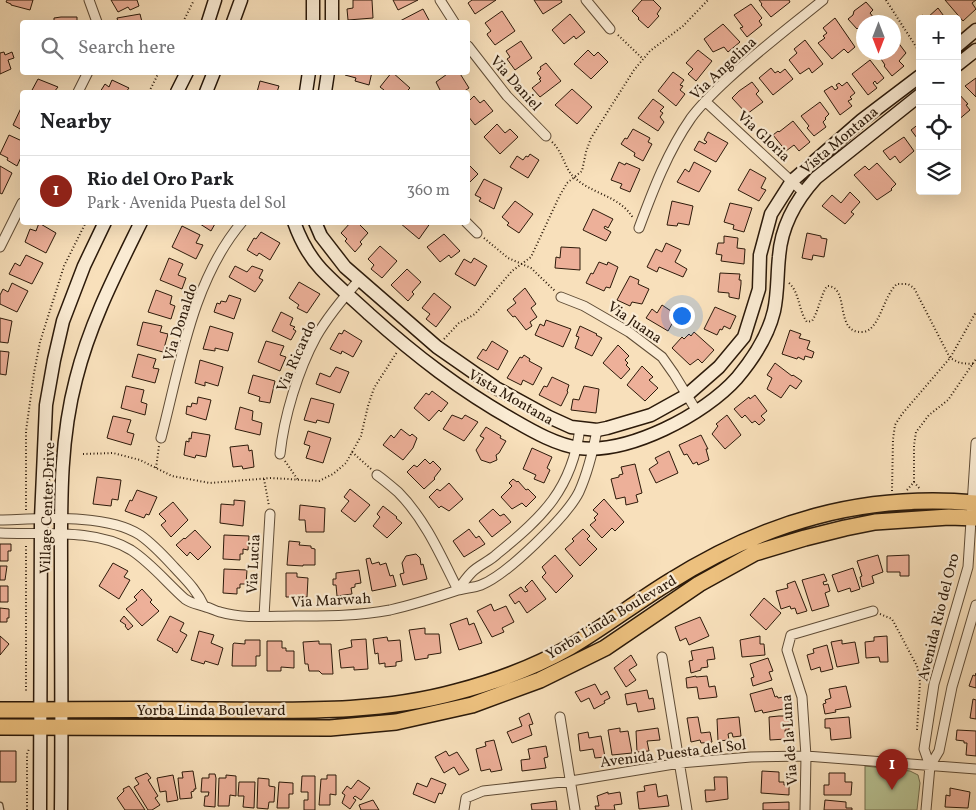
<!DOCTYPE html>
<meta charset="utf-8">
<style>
:root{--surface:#fff;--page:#f2f2f2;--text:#202124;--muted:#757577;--line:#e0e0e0;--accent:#8f2418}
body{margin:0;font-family:Vollkorn,serif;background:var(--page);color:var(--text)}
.controls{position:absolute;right:15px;top:15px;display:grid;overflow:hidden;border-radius:5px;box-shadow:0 5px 20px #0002}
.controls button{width:45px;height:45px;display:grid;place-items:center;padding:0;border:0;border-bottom:1px solid var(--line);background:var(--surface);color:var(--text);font:25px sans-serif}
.compass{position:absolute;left:856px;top:15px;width:45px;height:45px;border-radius:50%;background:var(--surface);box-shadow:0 5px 20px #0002;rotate:180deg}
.you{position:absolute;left:681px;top:315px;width:18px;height:18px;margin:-12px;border:4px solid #fff;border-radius:50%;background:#1a73e8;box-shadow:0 0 0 8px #1a73e833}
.badge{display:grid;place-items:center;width:32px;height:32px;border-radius:50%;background:var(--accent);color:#fff;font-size:16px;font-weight:700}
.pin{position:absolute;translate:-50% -41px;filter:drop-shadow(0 1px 2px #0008)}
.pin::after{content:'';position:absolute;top:26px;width:18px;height:15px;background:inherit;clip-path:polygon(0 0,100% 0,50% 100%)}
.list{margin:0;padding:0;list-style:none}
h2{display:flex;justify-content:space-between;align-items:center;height:65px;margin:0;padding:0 20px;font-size:21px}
h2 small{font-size:16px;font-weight:400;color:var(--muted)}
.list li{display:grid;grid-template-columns:32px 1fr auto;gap:15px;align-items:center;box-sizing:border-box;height:70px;padding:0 20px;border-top:1px solid var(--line)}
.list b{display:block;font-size:19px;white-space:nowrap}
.list p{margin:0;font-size:16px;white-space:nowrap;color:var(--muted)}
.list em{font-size:16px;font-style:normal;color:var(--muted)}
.icon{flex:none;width:28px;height:28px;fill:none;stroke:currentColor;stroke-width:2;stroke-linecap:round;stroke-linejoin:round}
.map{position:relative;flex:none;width:976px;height:810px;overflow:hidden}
.search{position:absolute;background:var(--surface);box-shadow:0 5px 20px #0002;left:20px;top:20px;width:450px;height:55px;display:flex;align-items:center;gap:12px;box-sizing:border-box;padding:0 18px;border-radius:5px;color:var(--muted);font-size:19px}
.panel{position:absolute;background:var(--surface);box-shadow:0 5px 20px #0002;left:20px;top:90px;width:450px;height:135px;border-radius:5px}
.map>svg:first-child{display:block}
.green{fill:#b8c394;stroke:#726e4f}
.building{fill:#edb099;stroke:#2c1a0a}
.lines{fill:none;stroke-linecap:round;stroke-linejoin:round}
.lane-casing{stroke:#5f4c36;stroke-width:7}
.street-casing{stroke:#5f4c36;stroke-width:11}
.secondary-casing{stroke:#2c1a0a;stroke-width:15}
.primary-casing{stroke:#2c1a0a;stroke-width:18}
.path{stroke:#2c1a0a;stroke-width:2;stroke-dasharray:1 2.5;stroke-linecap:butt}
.lane{stroke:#faebd3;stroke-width:4.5}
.street{stroke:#faebd3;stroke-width:9}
.secondary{stroke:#faebd3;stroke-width:12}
.primary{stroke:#ecc07e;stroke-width:15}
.labels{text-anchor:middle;stroke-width:4.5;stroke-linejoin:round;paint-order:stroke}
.street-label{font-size:15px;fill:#2c1a0a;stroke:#faebd3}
</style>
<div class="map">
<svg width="976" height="810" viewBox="0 0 976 810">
<rect width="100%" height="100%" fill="#f8e0bb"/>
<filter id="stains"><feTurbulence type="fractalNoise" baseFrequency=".004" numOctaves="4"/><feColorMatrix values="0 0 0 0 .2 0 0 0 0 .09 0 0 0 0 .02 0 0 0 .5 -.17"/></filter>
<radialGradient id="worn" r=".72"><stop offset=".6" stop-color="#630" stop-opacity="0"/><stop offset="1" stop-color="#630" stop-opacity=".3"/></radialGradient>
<path class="green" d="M865 766 910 771 918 775 920 783 917 810H865Z"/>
<path class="building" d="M7 0H33L30 10 11 5V4L6 2Z
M111 0H137L139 6 130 10 128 7 118 12Z
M353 0H372L373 18 348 20 347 9 353 8Z
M393 0H418L398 10Z
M472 0H496L475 14 468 3Z
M534 0H561L562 2 543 14Z
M642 0H653L661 8 657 14 659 16 648 28 638 19 639 18 632 11Z
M759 0H789L790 2 771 17 761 5 762 4Z
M945 0H976L972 3 976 9 963 21Z
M866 2 873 10 870 13 877 22H864V34L858 28 857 29 848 19 853 15 854 11Z
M751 4 762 18 759 21 762 25 747 37 740 28 743 27 734 15Z
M938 8 946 19H920V24L917 21 922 15 927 18Z
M423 9 430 22H401L400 21Z
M502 11 515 31 495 45 488 36 487 34 491 31 485 23Z
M140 14 142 22H118L117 18Z
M570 14 585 32 576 39 574 36 564 44 552 30Z
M61 17H77V22H54V18Z
M835 18 855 47 848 53 844 49 832 59 818 43 825 38 823 36 827 33 823 28Z
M723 24 740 42 728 52 724 47 713 52 704 39Z
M805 40 823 64 812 73 809 68 800 74 789 60 797 53 794 49Z
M521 41 532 58 515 70 507 59 510 57 506 51Z
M897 41 906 53 899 61 904 66 892 76 884 66 885 65 877 53 894 52V44Z
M588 50 594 56 598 52 608 62 591 79 574 64Z
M698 50 712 61 696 81 688 74 693 69 686 63Z
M4 52 5 55 12 52 14 58 8 60 11 69 0 74V53Z
M870 60 884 78 877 84 875 81 873 83 877 88 868 95 852 74Z
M546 63 561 81 540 97 532 88 541 81 539 79 541 78 537 73 541 69 540 67Z
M771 68 775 73 778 71 780 73 785 69 793 79 773 95 759 78Z
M346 72H372L369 85 355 81 356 78 345 75Z
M392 72 410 88 406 92H382L384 90 380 87Z
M450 72H459L469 88 463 92H441L436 82Z
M673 72 684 80 680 85 683 86 680 90 685 94 676 106 658 91Z
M976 78V97L965 86Z
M38 79 58 87 54 92H31Z
M112 80 129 88 126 92H100L105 84 109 87Z
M260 81 279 86 277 92H257Z
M752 82 759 91 756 94 763 102 747 114 732 98 739 91Z
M847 82 855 93 850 97 852 99 848 101 852 106 840 115 824 91 832 86 835 90 838 88 836 85 839 83 842 86Z
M572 89 592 107 577 124 555 105Z
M957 93H958L968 104 966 105 970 110 957 121Z
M474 96 480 103 484 100 493 111 475 125 468 116V102Z
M653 99 664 107 660 111 663 113 660 117 664 122 658 131 638 118Z
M820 102 829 114 825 118 826 119 823 122 826 127 814 136 807 128 809 126 801 116Z
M22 106V130L13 125Z
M793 121 810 142 799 151 794 145 786 151 773 135 778 131 779 132Z
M920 123V137L917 138 911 130Z
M497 124 505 133 510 129 518 137 500 154 484 137Z
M633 129 650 138 648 142 652 144 643 161 634 156 635 153 621 144 625 138 627 139Z
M708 132 728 143 716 162 694 150 699 141 705 144 707 142 704 140Z
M9 135 22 141V155L17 166 7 160 8 158 0 154Z
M904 137 914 151 900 163 895 156 890 160 883 151Z
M530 154 539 160 528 178 510 167 517 156 523 160 526 156 528 157Z
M619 162 625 165 626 163 640 169 630 192 620 188 622 184 611 180Z
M694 162 711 171 699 192 677 182 685 169 689 172Z
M877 163 896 184 891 189 892 190 877 200 854 175 865 166 869 170Z
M468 164 478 174 468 184Z
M0 166 12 173 2 194 0 193Z
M750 169 766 178 761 188 766 190 759 201 738 190Z
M484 179 502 188 494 209 479 201 481 198 475 195Z
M850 192 860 202 851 212 854 214 845 224 822 206 832 195 841 203Z
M515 201 533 214 519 233 507 225 509 223 502 217Z
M672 201 693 206 689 225 678 223 677 226 667 225Z
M730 203 752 208 744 232 733 229 734 225 724 222Z
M593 209 613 219 608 228 605 226 604 228 611 232 606 241 583 230Z
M197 222H216L211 231Z
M351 222H357L368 233 360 242 362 244 355 252 345 241 347 239 341 233Z
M431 222 419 239 400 223 401 222Z
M39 223 56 233 46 253 25 242 30 229 36 231Z
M182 226 200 235 196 243 203 245 196 259 172 247Z
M261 232 280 243 270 260 259 253 257 256 247 250 254 238 256 239Z
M807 233 821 236V238L827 239 824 257 813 255 812 260 802 258Z
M444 234 460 251 451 258 449 255 440 262 427 247Z
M724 236 738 238 737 248 745 249 744 264 721 261 722 255 716 254 718 243H724Z
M666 243 681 250 675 262 687 269 683 277 659 267 657 272 647 267 656 249 662 252Z
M380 246 397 261 382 278 371 269 374 265 368 259Z
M561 247 580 248V270L555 268 556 257 560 258Z
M26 255 43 263 32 284 9 274 15 263 20 266Z
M169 258 183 264 178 275 186 278 182 289 160 280Z
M474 258 487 266 475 286 455 274 464 259 471 263Z
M599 262 607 265 608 262 618 267 610 288 606 287 604 291 586 283 591 273 593 274Z
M235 266 247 272 252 266 263 270 259 278 263 280 255 292 229 277Z
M407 269 421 282 412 292 414 294 408 301 391 285Z
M720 273 740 274 739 280H741V284L739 299 729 297V293L718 292Z
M630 276 639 280 638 284 649 289 642 304 632 302 630 306 617 300Z
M299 282 320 294 307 313 297 308 299 305 289 298Z
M12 283 28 291 17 312 0 304V295L3 289 8 292Z
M525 288 536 304 531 308 537 317 530 322 532 326 526 330 515 316 513 317 507 310 516 303 513 299Z
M156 290 172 296 170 304 175 306 171 319 148 312Z
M434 293 451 307 436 327 426 319 430 314 422 308Z
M229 295 241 299 234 319 214 312 217 303 220 304 221 301 226 302Z
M662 305 677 315 668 331 646 318 652 309 657 313Z
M715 307 736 316 730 329 724 326 722 330 720 329 717 335 704 329Z
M281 312 293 318 290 325 295 327 293 329 296 331 291 340 272 331Z
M0 318 12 321 8 343 0 342Z
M546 320 571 329 563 347 535 335 540 324 544 326Z
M143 322 162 326 160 332 168 334 163 352 137 345Z
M210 326 233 333 228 351 215 348V351L203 349Z
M580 326 597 334 596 335 602 338 592 356 575 348 579 337 576 336Z
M344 330 362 341 353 357 342 351 341 354 330 349 339 333 342 334Z
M790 330 801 334 799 338 810 341 807 349 814 352 812 358 805 356 804 360 798 357 797 359 782 354Z
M694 332 714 350 702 363 698 359 690 365 672 348 682 337 684 339 689 334 691 336Z
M266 341 284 346 280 355 286 357 280 371 258 362Z
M492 341 508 351 498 370 477 358 483 349 486 351Z
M618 345 629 356 625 360 628 363 626 365 630 369 621 379 603 363Z
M0 351 9 352 6 375 0 374Z
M138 354 156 359 153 368 159 369 155 383 132 377Z
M524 355 530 359 529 361 542 368 533 385 523 380 521 385 507 378 520 357 522 358Z
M200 360 223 367 218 386 205 382V386L195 383Z
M775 363 792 376 793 375 802 381 796 389 790 385 781 398 767 389 772 378 767 375Z
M642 366 653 377 649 380 658 388 645 401 627 385Z
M336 367 349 372 340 393 316 384 320 373 330 377Z
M253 375 275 381 270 403 259 401 260 397 248 393Z
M552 377 569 385 567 391 568 392 561 406 539 395 544 386 547 387Z
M126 386 144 390 141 402 147 404 145 415 121 408Z
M584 386 599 389 596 413 571 410 573 399 579 400Z
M432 391 448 403 441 412 439 410 429 421 414 408 426 393 429 395Z
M755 395 767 411 761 416 765 420 759 425 755 421 752 423 745 415 742 418 734 409 749 397 750 399Z
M198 397 211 400 206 420 186 414 187 406 191 407 192 403 197 404Z
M311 398 334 404 329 423 317 420 316 423 304 420Z
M240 407 253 411 252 420 262 423 260 435 235 429Z
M452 415 462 419 465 415 478 422 464 441 443 429Z
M727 415 741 435 725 449 712 434 718 426 716 424Z
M113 416 131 420 127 432 134 434 131 445 107 438Z
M486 427 501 436 500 438 506 441 499 453 496 455 497 460 490 463 481 460 476 450 484 438 480 436Z
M401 429 410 436 412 434 417 438 413 448 403 460 383 445 391 435 394 438Z
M308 431 331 438 323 463 306 458 310 446 304 444Z
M192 432 210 435 206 457 196 455 195 458 184 455 186 441 189 442V438L191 439Z
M701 435 708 449H706L709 460 698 465 697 462 693 464 687 454 684 455 679 445Z
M248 445 249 451 252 450 254 467 243 469 242 466 233 467 230 447Z
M532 448 552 457 547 468 550 470 544 483 534 479 536 475 523 469Z
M669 451 678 473 656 483 649 469 658 463 655 458Z
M425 459 430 464 433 461 441 469 434 478 435 479 424 489 407 472 414 465 417 467Z
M635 464 642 493 636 495 638 502 626 505 625 497 616 499 611 479 619 477V475L623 474 621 467Z
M97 477 121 480 118 500 112 499 111 506 93 504Z
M513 479 517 482 518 481 526 490 528 489 536 497 526 507 522 503 512 509 501 497 512 486 509 483Z
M449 483 463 499 449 511 441 506 439 508 429 497 437 489 440 491Z
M350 489 370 505 355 522 341 511 349 501 344 497Z
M137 490 157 497 149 515 146 514 144 518 125 511 130 500 132 501Z
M604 499 624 522 615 531 612 528 602 538 590 525 596 520 594 518 598 514 593 510Z
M234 500 245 501 243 526 220 523 221 504 234 505Z
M173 502 188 520 171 537 161 525 166 521 159 514Z
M300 505 325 508 324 532H306L305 520H299Z
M383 506 397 517 396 518 402 523 387 538 373 526 380 517 377 514Z
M493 509 500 516 504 514 511 522 492 537 479 521Z
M469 529 476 538 479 536 485 544 464 557 453 541Z
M583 529 590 536 587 539 597 549 580 566 565 549 574 541 572 539Z
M195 530 211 547 198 560 190 552 187 556 176 545 184 538 185 539Z
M224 535 249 536 248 550 243 549V554H240V560L223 559Z
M289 541 300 542 299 545 311 546V548L315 549V565H303V566L287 565Z
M0 544H11V551H8V561H0Z
M416 554 420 558 421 565 423 564 427 579 403 585 400 574 404 573 402 563 406 556Z
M555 555 573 576 556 593 542 577 546 573 542 567Z
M878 555 883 572 872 576 874 583 862 587 860 577 862 576 857 561Z
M909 555V576H900V572H887V556Z
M370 558 372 564 379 562 380 565 386 563 390 576 393 575 396 586 372 591 366 559Z
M113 563 128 571 124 577 130 580 119 599 99 586Z
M0 566H7L5 580H0Z
M853 568 860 589 851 592 850 588 838 592 832 575Z
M224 569 247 570 246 584H240V588H237V594L223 593Z
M359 570 361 583 355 584V587L351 588 352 594 337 596 336 585H333V579H336V573Z
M286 573H297V577L308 578 307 597H286Z
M824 574 827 581 823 582 824 585 828 584 830 591 825 593 829 606 812 611 802 580Z
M532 580 546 599 527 613 519 601 515 604 509 595 521 587 525 592 528 591 525 587Z
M795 581 807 611 797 614 795 608 791 609 790 606 781 609 776 591 788 588 787 584Z
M0 586H8V602H0Z
M142 589 152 600 150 602 159 611 142 626 126 609 137 600 134 597Z
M764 598 781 613 766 630 750 615Z
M491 604 494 611 506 606 514 622 502 628 504 632 492 637 477 611Z
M0 608 9 609V618H7V622H0Z
M124 616 133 626 128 630 125 626 126 625 120 621Z
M170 616 184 623 180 631 187 635 177 653 172 650 173 649 157 640Z
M700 617 709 636 689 645 686 638 680 641 675 627Z
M467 618 469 625 474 623 482 643 459 650 450 624Z
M425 628V634H439L441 653 428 655V658L415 660 409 630Z
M199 631 214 635 211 643 223 648 218 665 205 661 204 664 191 660Z
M0 636 9 644 0 655Z
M760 636V644H764L765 655 742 657 740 640Z
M887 636 888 662H880L879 657 866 658 865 642 874 641V637Z
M387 637 388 641 400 640 402 661 396 662V666L385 667V663L379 664 378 653 375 654 373 639Z
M366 639 368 669 354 670V667L341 668 339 650 352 647 351 640Z
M245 640H260V656H256V666H232L233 644 234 643 245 644Z
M842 640V644L855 642 859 663 837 667 831 642Z
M267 641H282V648H286V651H294V668L281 667V671H267Z
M319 641V644H331L333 674H322L319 671H309L308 664H305L303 642Z
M827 645 833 669 821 672 820 667 811 670 807 655 814 653 813 649Z
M713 647 715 659 707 660 708 667 701 668V670L691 673 689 661 693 660 691 651Z
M631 655 637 665 629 670 636 680 626 687 614 668Z
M768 658 773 671 769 672 772 680 753 686 751 678 754 677 750 664Z
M976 673V688L969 686 973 675 975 676Z
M696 676V677L707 676 709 687 715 686 717 697 699 699 697 687 687 688 686 678Z
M595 684 601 695 607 691 610 698 604 701 605 703 594 709 589 698 581 702 575 692Z
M846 686 851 707 835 710 836 712 825 714 823 704 826 703 825 700 831 698 829 689Z
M772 688 775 697 777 696 778 698 784 697 788 708 763 713 762 710 755 712 750 694Z
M647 690 649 699 653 698 655 709 638 712 636 703 627 705 625 694Z
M973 699 976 700V719L970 718Z
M529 713 533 724 529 725 532 735 512 743 507 732 522 726 519 718Z
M779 716H789V730H785L786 739 770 740 769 717Z
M698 717 701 733 710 732 712 742 701 743 700 740 691 742 687 718Z
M739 717 741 736 733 737 732 733H730L728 734 729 740 718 741 717 719Z
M849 717 851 738 831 740 830 728H825V719Z
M620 728V732L628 731 632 753 612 755 608 730Z
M658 728 660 740 647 741 649 751 637 752 636 731Z
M957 730 976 731V756L966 755 967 743H964V741L956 740Z
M588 732 589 738 601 736 605 757 595 758 593 749 580 751 578 734Z
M494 740 502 770 491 772 490 769 481 771 476 749 486 746 485 742Z
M546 746 548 757 544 758 546 768 522 771 521 760 530 759 528 749Z
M0 751H16V782H0Z
M446 751 449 756 457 752 469 770 459 775 454 767 444 773 435 757Z
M193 771 196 789H194V791L191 792 192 798 180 799 178 778H183L182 772Z
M762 771 779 772V782H784V785H789V795L761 793Z
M147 773 151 778 148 780 158 796 155 798 160 805 152 810H148L134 787 139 784 135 778Z
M829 773H845V782H852L851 795H824V785H829Z
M209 774H215L216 778 215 807 204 806 205 796H208L209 792H201L202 778H209Z
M173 775 178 800 167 802 166 791 160 792 157 778Z
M226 775 236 776V796L230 795 229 806H218L219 778H226Z
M327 775H336V795L330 794V805H319L321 779H327Z
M302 776H315V810H304V800H308V792H301Z
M714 777H727L728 799 706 802 705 790H715Z
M258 778 269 779V786L275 787 274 802H269L268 809 257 808Z
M431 778 446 784 442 794 439 793 435 803 413 794 417 783 427 787Z
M358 780 370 788 361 800 355 796 353 798 356 800 350 809 342 803 345 795 342 793 347 786 351 789Z
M239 782H255L254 808 243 807 244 796H238Z
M279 782 293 783V794H289V808H277Z
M656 784 658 797 667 795 669 806 639 809 637 792 645 791 644 786Z
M129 786 132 790 145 810H125L117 798 124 791 123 789Z
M950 788 970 792 968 808 945 807 946 795 950 796Z
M608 792V794L620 792 622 804 614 805 615 810H596L595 806H599L597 796Z
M373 800 379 810H361L359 805Z
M825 800 846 802V808H852V810H824Z
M556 801 557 810H532L531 804Z
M789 802V810H763V803Z"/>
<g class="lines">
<g class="lane-casing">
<path id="lane" d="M0 805 1 810"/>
</g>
<g class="street-casing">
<path id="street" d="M89 0 97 22
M440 0 454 22
M586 0 610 29
M468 46 507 96 546 136
M78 92 88 72
M705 101 803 192
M466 222 477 233
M639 228C653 190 668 151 691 118 702 103 715 91 728 79 758 51 791 26 823 0
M0 247 22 203
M561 297 584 306 629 332 662 357 674 374 696 410
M161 438C180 366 192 281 242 222
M280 454C284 417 298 370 316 337 328 316 344 297 360 279
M377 475C384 480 391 486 398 492 425 519 441 556 458 590
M0 520C40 519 106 513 140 535 153 544 163 555 174 567 185 579 197 590 204 606
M0 533C41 535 95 528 131 550 151 563 167 583 185 599 192 604 198 604 206 607 211 608 215 611 220 612 244 619 271 616 295 616 327 616 359 616 390 610 412 605 434 598 455 591 464 588 473 588 481 585 507 575 567 516 579 492 588 472 593 451 597 430
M458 590C462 584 467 577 472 572 479 565 490 561 497 554 543 517 572 489 580 428
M264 616 270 514
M662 657 687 810
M560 717 575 810
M930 766 924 749 934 684 968 567 976 443
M464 810 466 798 483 791 571 781 680 763 751 757 806 756 976 769
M805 810 806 756 802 697 787 650 791 635 873 611
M926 810 930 766 939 751 952 687 976 605"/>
</g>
<g class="secondary-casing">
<path id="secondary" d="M208 22 215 0
M233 22 241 0
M313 22V0
M332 22V0
M957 46 976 30
M957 65 976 50
M177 92 187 72
M206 92 214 72
M306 92 309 72
M325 92 328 72
M294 222C300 239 309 256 321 269 336 285 353 299 369 314 416 356 460 390 515 421 534 432 557 445 579 448 629 454 704 415 737 378 753 359 768 336 774 311 778 293 777 275 779 257 781 227 796 200 816 178L920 95
M315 222 321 236 345 267 437 347 496 388 549 417 571 427 597 430 607 428 651 415 687 395 719 367 744 337 759 289 760 255 771 214 792 181 862 120 920 76
M40 810 41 519 46 405 54 360 63 321 84 266 105 222
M61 810C62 732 61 653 61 575 61 510 59 443 76 379 90 323 116 273 141 222"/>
</g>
<g class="primary-casing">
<path id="primary" d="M0 710C70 710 140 709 211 710 293 710 376 714 456 692 494 682 535 667 570 647 604 627 635 603 669 582 764 522 863 493 976 503
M0 727 330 728 396 722 472 705 540 680 605 648 699 584 755 553 805 538 845 528 875 522 949 517 976 518"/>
</g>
<path class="path" d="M886 0 920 53
M183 22 194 0
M618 35 643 59
M149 92 159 72
M552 142C564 153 564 169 575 178 592 194 620 196 633 218
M484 238 508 258 531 268 556 292
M789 283C800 293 798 310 807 322L812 321C819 310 820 297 827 286 851 286 833 334 863 332 880 330 883 296 897 284H908L914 288 950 358 960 363 973 364
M444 339 459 323 475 314 512 271 531 257 559 197 567 183 582 171 586 152 591 138 634 70 650 51 683 26 708 0
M352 452 371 469
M83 454 113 453 140 460 172 476 210 483 271 478 319 481 333 474 346 463 361 436 368 406 374 388 397 352
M285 461 298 480
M156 468 159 446
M264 479 269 506
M914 482V445L916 432 929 415 948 400 976 359
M907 490 914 482 920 489
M892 491 893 439 895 425 902 414 950 358 976 312
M26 510V431L34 373 40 342 64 266 86 222
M26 546V693
M880 614 892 619 917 666 920 682 917 730
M27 810V754L29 749"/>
<use href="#lane" class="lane"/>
<use href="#street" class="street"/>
<use href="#secondary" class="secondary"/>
<use href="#primary" class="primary"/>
</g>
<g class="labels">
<g class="street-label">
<text transform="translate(723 68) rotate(-43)" y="5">Via Angelina</text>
<text transform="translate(516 83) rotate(48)" y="5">Via Daniel</text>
<text transform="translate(764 136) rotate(43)" y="5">Via Gloria</text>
<text transform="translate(839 140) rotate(-40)" y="5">Vista Montana</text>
<text transform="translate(180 322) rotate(-72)" y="5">Via Donaldo</text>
<text transform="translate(635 322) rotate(34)" y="5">Via Juana</text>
<text transform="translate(296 356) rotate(-66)" y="5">Via Ricardo</text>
<text transform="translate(511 397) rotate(30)" y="5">Vista Montana</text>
<text transform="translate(47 508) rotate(-88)" y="5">Village Center Drive</text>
<text transform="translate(253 564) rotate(-87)" y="5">Via Lucia</text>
<text transform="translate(331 600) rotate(-3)" y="5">Via Marwah</text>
<text transform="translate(611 617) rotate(-31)" y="5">Yorba Linda Boulevard</text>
<text transform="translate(938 617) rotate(-76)" y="5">Avenida Rio del Oro</text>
<text x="211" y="715">Yorba Linda Boulevard</text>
<text transform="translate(789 740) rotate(-94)" y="5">Via de la Luna</text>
<text transform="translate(673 753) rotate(-7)" y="5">Avenida Puesta del Sol</text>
</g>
</g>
<rect width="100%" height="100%" filter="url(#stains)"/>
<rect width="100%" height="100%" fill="url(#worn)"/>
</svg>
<div class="controls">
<button>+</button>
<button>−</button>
<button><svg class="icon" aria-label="locate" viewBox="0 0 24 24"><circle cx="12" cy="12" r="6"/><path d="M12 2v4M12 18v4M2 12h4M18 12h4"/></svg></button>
<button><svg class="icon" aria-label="layers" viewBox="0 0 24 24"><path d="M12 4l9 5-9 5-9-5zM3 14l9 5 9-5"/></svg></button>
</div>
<svg class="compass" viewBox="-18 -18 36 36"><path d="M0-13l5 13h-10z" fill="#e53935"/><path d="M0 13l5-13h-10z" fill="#757577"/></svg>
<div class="you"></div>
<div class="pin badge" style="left:892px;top:790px">1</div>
<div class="search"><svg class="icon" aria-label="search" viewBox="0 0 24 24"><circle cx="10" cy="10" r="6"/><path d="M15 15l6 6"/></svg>Search here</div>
<section class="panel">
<h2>Nearby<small></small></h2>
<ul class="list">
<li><span class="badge">1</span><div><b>Rio del Oro Park</b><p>Park · Avenida Puesta del Sol</p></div><em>360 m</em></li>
</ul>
</section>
</div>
